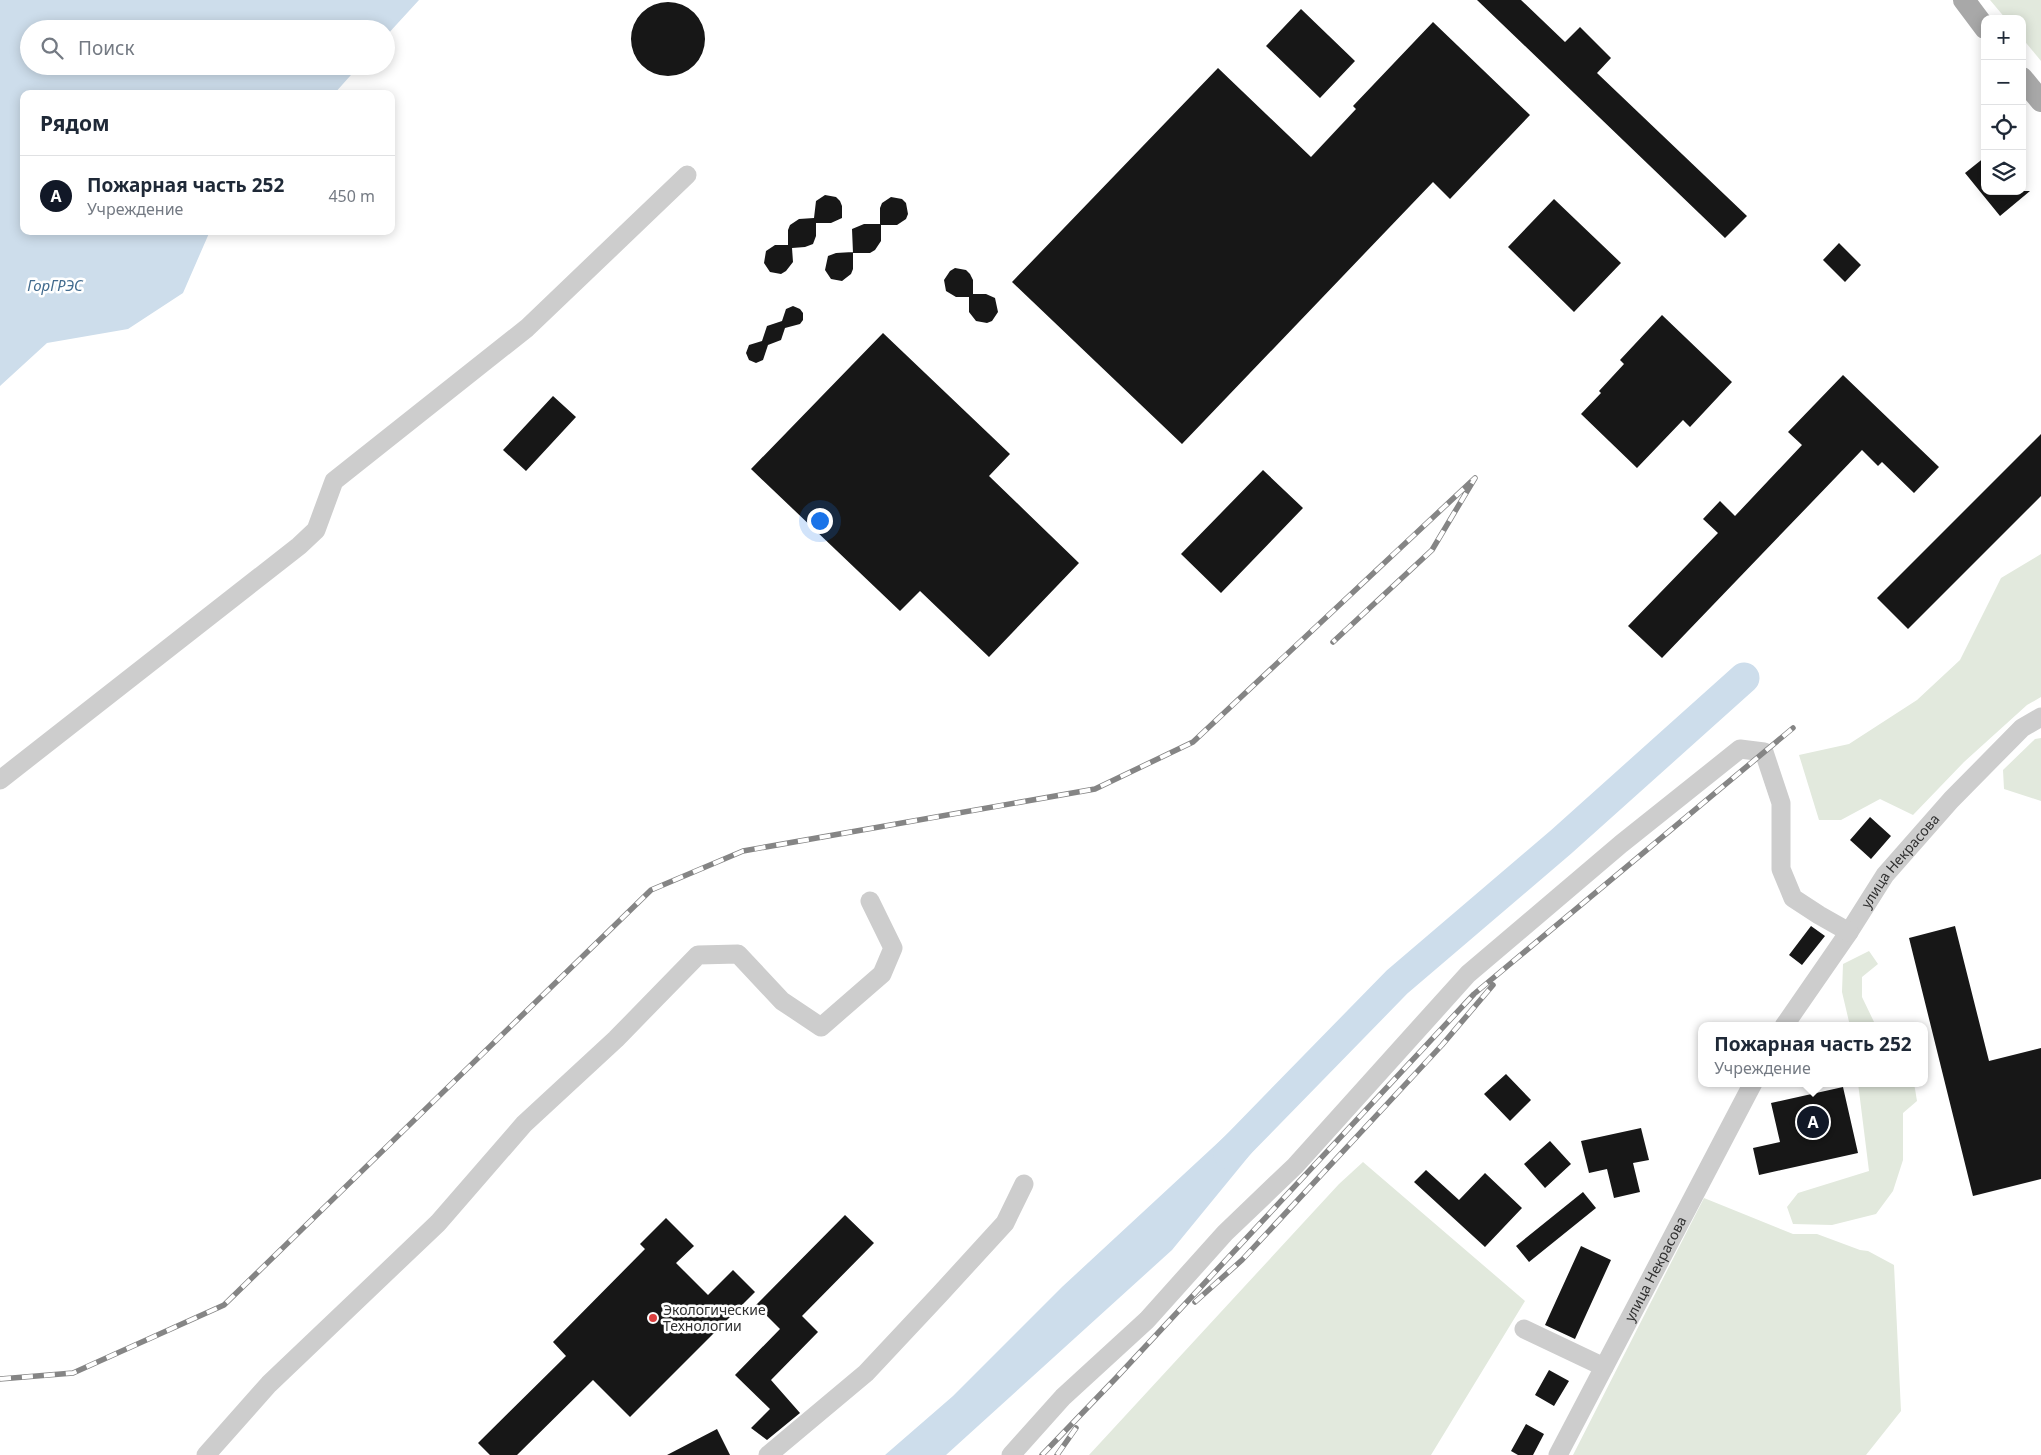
<!DOCTYPE html>
<html lang="ru">
<meta charset="utf-8">
<style>
:root{--surface:#fff;--page:#f2f2f3;--text:#1f2937;--muted:#747a83;--line:#e0e1e3;--accent:#111827}
body{margin:0;font-family:"Noto Sans",sans-serif;background:var(--page);color:var(--text)}
.controls{position:absolute;right:15px;top:15px;display:grid;overflow:hidden;border-radius:10px;box-shadow:0 2px 12px #0003}
.controls button{width:45px;height:45px;display:grid;place-items:center;padding:0;border:0;border-bottom:1px solid var(--line);background:var(--surface);color:var(--text);font:25px sans-serif}
.you{position:absolute;left:819px;top:520px;width:18px;height:18px;margin:-12px;border:4px solid #fff;border-radius:50%;background:#1a73e8;box-shadow:0 0 0 8px #1a73e833}
.badge{display:grid;place-items:center;width:32px;height:32px;border-radius:50%;background:var(--accent);color:#fff;font-size:16px;font-weight:700}
.pin{position:absolute;translate:-50% -50%;border:2px solid #fff;box-shadow:0 1px 5px #0006}
.popup{position:absolute;left:1698px;top:1022px;width:230px;height:65px;box-sizing:border-box;display:grid;place-content:center;border-radius:10px;background:var(--surface);filter:drop-shadow(0 1px 4px #0005);font-size:16px;white-space:nowrap;color:var(--muted)}
.popup b{font-size:19px;color:var(--text)}
.popup::after{content:'';position:absolute;left:50%;top:100%;margin-left:-10px;border:10px solid transparent;border-top-color:var(--surface)}
.list{margin:0;padding:0;list-style:none}
h2{display:flex;justify-content:space-between;align-items:center;height:65px;margin:0;padding:0 20px;font-size:21px}
h2 small{font-size:16px;font-weight:400;color:var(--muted)}
.list li{display:grid;grid-template-columns:32px 1fr auto;gap:15px;align-items:center;box-sizing:border-box;height:80px;padding:0 20px;border-top:1px solid var(--line)}
.list b{display:block;font-size:19px;white-space:nowrap}
.list p{margin:0;font-size:16px;white-space:nowrap;color:var(--muted)}
.list em{font-size:16px;font-style:normal;color:var(--muted)}
.icon{flex:none;width:28px;height:28px;fill:none;stroke:currentColor;stroke-width:2;stroke-linecap:round;stroke-linejoin:round}
.map{position:relative;flex:none;width:2041px;height:1455px;overflow:hidden}
.search{position:absolute;background:var(--surface);box-shadow:0 2px 12px #0003;left:20px;top:20px;width:375px;height:55px;display:flex;align-items:center;gap:12px;box-sizing:border-box;padding:0 18px;border-radius:28px;color:var(--muted);font-size:19px}
.panel{position:absolute;background:var(--surface);box-shadow:0 2px 12px #0003;left:20px;top:90px;width:375px;height:145px;border-radius:10px}
.map>svg:first-child{display:block}
.green{fill:#e2e9dd}
.water{fill:#cdddeb}
.lines{fill:none;stroke-linecap:round;stroke-linejoin:round}
.river{stroke:#cdddeb;stroke-width:31}
.building{fill:#171717}
.minor{stroke:#cdcdcd;stroke-width:19}
.major{stroke:#a8a8a8;stroke-width:22}
.rail-casing{stroke:#858585;stroke-width:5.5}
.rail{stroke:#fff;stroke-width:4;stroke-dasharray:11;stroke-linecap:butt}
.poi-dot{fill:#db3f3f;stroke:#fff;stroke-width:2}
.labels{text-anchor:middle;stroke-width:5;stroke-linejoin:round;paint-order:stroke}
.street-label{font-size:14px;fill:#303030;stroke:#fff}
.poi-label{font-size:14px;fill:#303030;stroke:#fff;text-anchor:start}
.water-label{font-size:15px;font-style:italic;fill:#426b8e;stroke:#fff}
</style>
<div class="map">
<svg width="2041" height="1455" viewBox="0 0 2041 1455">
<rect width="100%" height="100%" fill="#fff"/>
<path class="green" d="M1990 0H2041V61L2022 38V19H2006Z
M2041 554V697L2027 705 1964 762 1913 815 1880 799 1841 820H1819L1799 755 1849 744 1917 700 1960 660 2001 578Z
M2041 738V801L2004 789 2003 770 2035 739Z
M1869 951 1878 964 1862 977V997L1875 1024 1881 1026H1850L1842 992 1843 964Z
M1858 1083H1914L1917 1101 1903 1113V1160L1893 1191 1876 1214 1832 1225 1793 1224 1787 1207 1798 1193 1869 1171Z
M1363 1162 1525 1301 1431 1455H1089L1339 1184Z
M1704 1198 1793 1234H1817L1860 1250 1868 1251 1894 1265 1901 1411 1866 1455H1573Z"/>
<path class="water" d="M0 0H419L386 36V29H29V66H359L334 94H24V231H210L183 293 128 329 47 343 0 386Z
M1253 1116 1267 1134 1172 1250 946 1455H885L953 1396 1062 1287 1237 1125Z"/>
<g class="lines">
<path class="river" d="M1229 1154 1397 982 1561 842 1744 678"/>
</g>
<path class="building" d="M1477 0H1521L1565 42 1580 27 1611 58 1597 73 1747 216 1725 238Z
M631 39a37 37 0 1 1 74 0a37 37 0 1 1-74 0Z
M1301 9 1355 61 1320 98 1266 46Z
M1433 22 1530 115 1450 199 1433 182 1182 444 1012 282 1218 68 1311 157 1356 109 1353 106Z
M1985 157V191H2030L2000 216 1965 173Z
M825 195 836 197 840 201 842 206V218L831 223H816V236L813 244 805 247 792 248 793 262 786 271 781 274 770 272 764 263 766 251 775 245H788V230L790 225 799 219 814 218 816 201Z
M891 197 902 199 906 203 908 214 906 219 897 225H881V241L875 250 870 253H853L852 229 864 224H880V208L882 203Z
M1554 199 1621 263 1574 312 1508 247Z
M1839 243 1861 265 1845 282 1823 260Z
M853 252V269L851 274 842 281 831 279 825 270 828 256 836 253Z
M955 268 966 270 970 274 973 280V294H986L995 298 998 312 992 321 987 323 976 321 969 312V297H956L946 291 944 280 950 271Z
M793 306 800 309 803 313V320L800 324 785 328 781 340 768 345 763 360 756 363 749 360 746 353 749 345 762 341 767 326 782 321 786 309Z
M1662 315 1732 382 1690 427 1683 420 1637 468 1581 414 1601 393 1599 391 1624 364 1620 360Z
M883 333 1010 454 989 476 1079 563 989 657 920 591 900 611 751 469Z
M1843 375 1939 467 1914 493 1882 462 1878 466 1862 450 1662 658 1628 626 1718 533 1703 519 1720 501 1735 516 1802 445 1788 432Z
M553 396 576 417 526 471 503 450Z
M2041 434V496L1908 629 1877 598Z
M1263 470 1303 508 1221 593 1181 554Z
M1870 817 1891 836 1871 859 1850 840Z
M1811 926 1825 936 1802 965 1789 955Z
M1955 926 1989 1061 2041 1048V1179L1973 1196 1909 938Z
M1506 1074 1531 1100 1510 1121 1484 1094Z
M1843 1087 1858 1153 1759 1175 1753 1148 1780 1142 1771 1103Z
M1641 1128 1649 1160 1633 1163 1640 1192 1614 1198 1607 1169 1589 1173 1581 1141Z
M1550 1141 1571 1164 1545 1188 1524 1164Z
M1426 1170 1459 1200 1485 1173 1522 1208 1485 1247 1414 1182Z
M1583 1192 1596 1208 1529 1262 1516 1246Z
M845 1215 874 1243 802 1316 818 1332 771 1380 800 1413 767 1440 751 1428 770 1409 735 1375 780 1329 756 1305Z
M666 1218 694 1246 676 1263 708 1295 733 1270 755 1292 630 1417 593 1380 517 1455H490L478 1443 566 1356 553 1342 645 1249 640 1244Z
M1581 1246 1611 1260 1575 1339 1545 1325Z
M1549 1370 1569 1381 1554 1406 1535 1395Z
M1526 1424 1544 1434 1533 1455H1518L1511 1451Z
M717 1429 730 1455H667Z"/>
<g class="lines">
<g class="minor">
<path d="M0 780 299 546 316 530 334 481 527 328 687 175"/>
<path id="s1" d="M1784 1026 1849 932 1885 875 1951 800 2022 728 2041 717"/>
<path d="M1524 1329 1604 1367"/>
<path d="M206 1455 269 1384 438 1223 524 1124 616 1039 698 955 738 954 782 1001 821 1027 882 974 893 948 870 901"/>
<path d="M768 1455 866 1373 940 1294 1005 1223 1024 1184"/>
<path d="M1011 1455 1063 1397 1147 1320 1225 1233 1295 1166 1468 974 1621 844 1740 749 1764 752 1781 803V869L1793 898 1819 915 1849 932"/>
<path id="s2" d="M1558 1455 1753 1083"/>
</g>
<path class="major" d="M1964 0 1985 28
M2022 78 2041 101"/>
<g class="rail-casing">
<path id="rail" d="M1195 1302 1242 1260 1442 1045 1493 985
M0 1379 73 1373 224 1305 651 890 743 851 1095 789 1193 742 1475 478 1432 550 1333 642
M1042 1455 1116 1378 1474 994 1793 728
M1057 1455 1076 1428"/>
</g>
<use href="#rail" class="rail"/>
</g>
<circle class="poi-dot" cx="653" cy="1318" r="5"/>
<g class="labels">
<g class="street-label">
<text dy="5" stroke="none"><textPath href="#s1" startOffset="202">улица Некрасова</textPath></text>
<text dy="5" stroke="none"><textPath href="#s2" startOffset="210">улица Некрасова</textPath></text>
</g>
<g class="poi-label">
<text x="663" y="1315">Экологические<tspan x="663" dy="16">Технологии</tspan></text>
</g>
<g class="water-label">
<text x="55" y="291">ГорГРЭС</text>
</g>
</g>
</svg>
<div class="controls">
<button>+</button>
<button>−</button>
<button><svg class="icon" aria-label="locate" viewBox="0 0 24 24"><circle cx="12" cy="12" r="6"/><path d="M12 2v4M12 18v4M2 12h4M18 12h4"/></svg></button>
<button><svg class="icon" aria-label="layers" viewBox="0 0 24 24"><path d="M12 4l9 5-9 5-9-5zM3 14l9 5 9-5"/></svg></button>
</div>
<div class="you"></div>
<div class="pin badge" style="left:1813px;top:1122px">A</div>
<div class="popup"><b>Пожарная часть 252</b>Учреждение</div>
<div class="search"><svg class="icon" aria-label="search" viewBox="0 0 24 24"><circle cx="10" cy="10" r="6"/><path d="M15 15l6 6"/></svg>Поиск</div>
<section class="panel">
<h2>Рядом<small></small></h2>
<ul class="list">
<li><span class="badge">A</span><div><b>Пожарная часть 252</b><p>Учреждение</p></div><em>450 m</em></li>
</ul>
</section>
</div>
